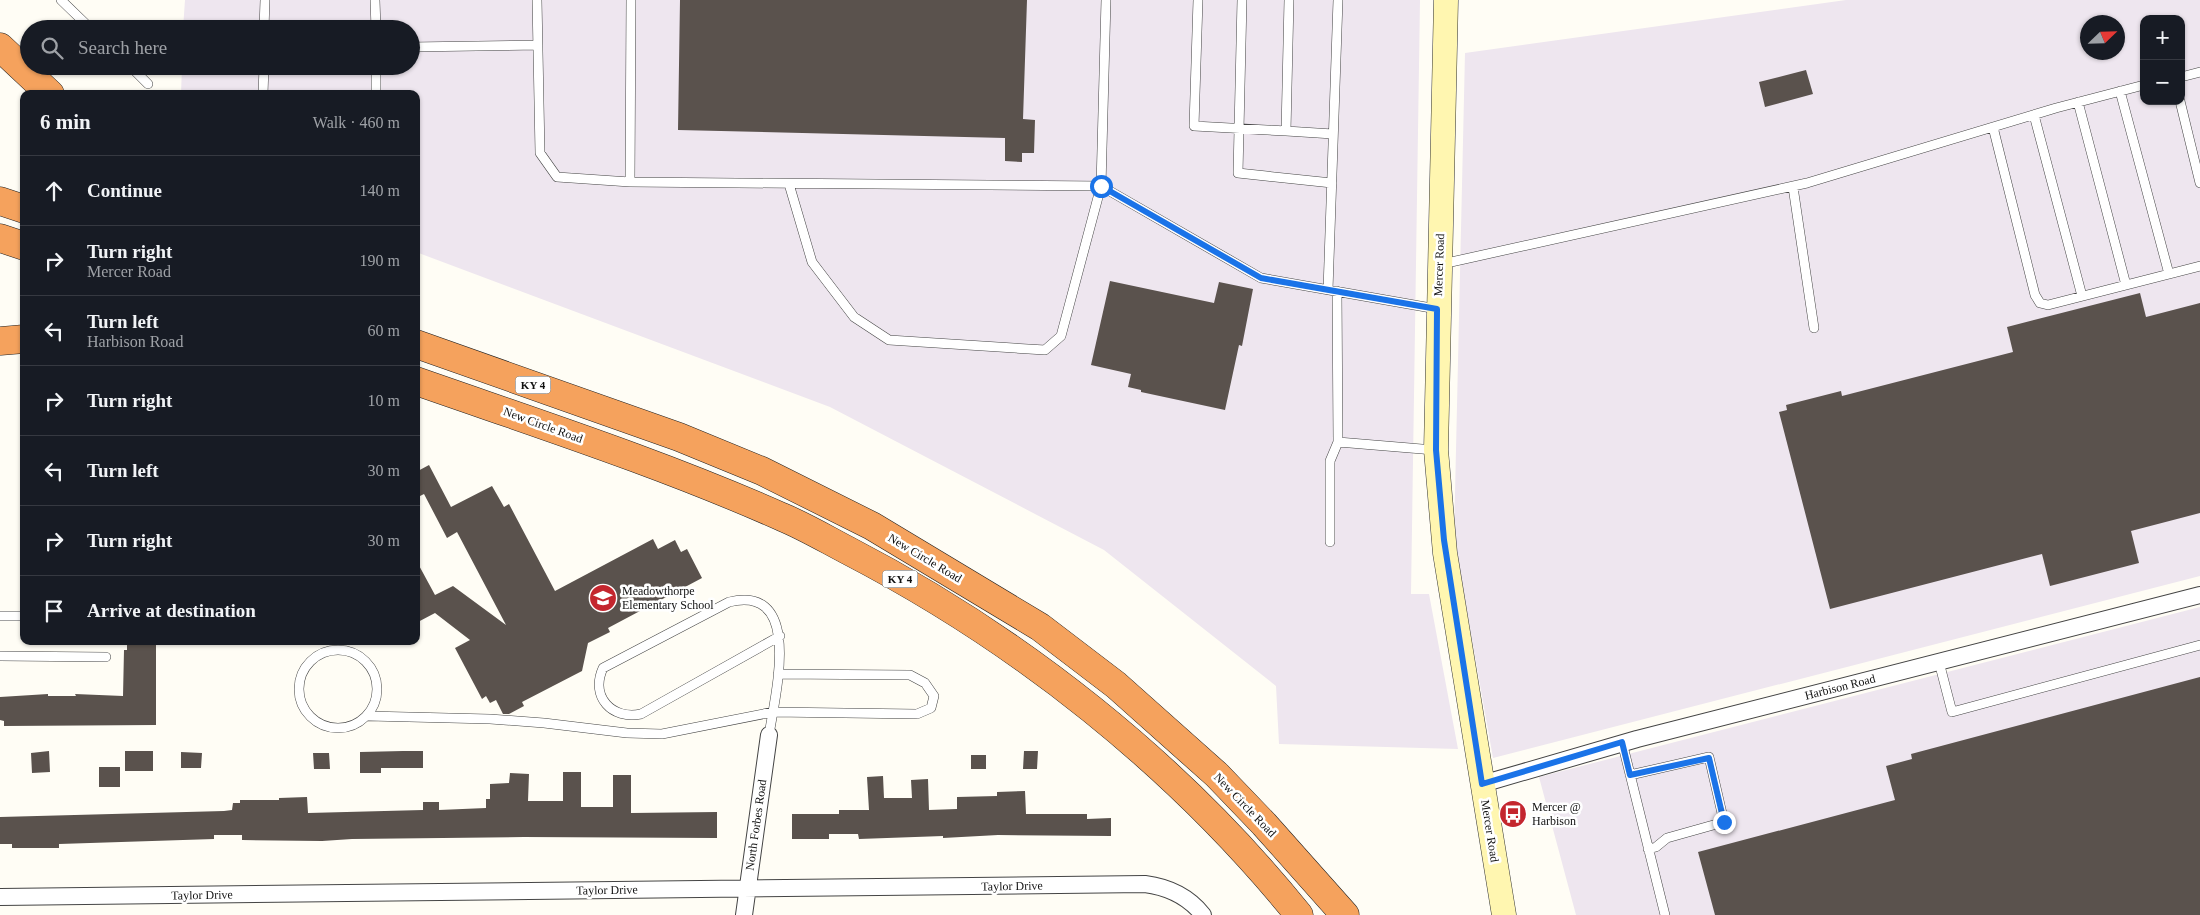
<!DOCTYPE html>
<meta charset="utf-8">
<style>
:root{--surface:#171b24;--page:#20242c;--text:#f1f3f6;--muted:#9ea1a6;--line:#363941}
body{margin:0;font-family:"Times New Roman",serif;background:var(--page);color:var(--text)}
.controls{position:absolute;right:15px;top:15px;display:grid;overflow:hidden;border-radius:10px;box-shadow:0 1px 4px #0004}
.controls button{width:45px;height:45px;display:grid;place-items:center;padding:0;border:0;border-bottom:1px solid var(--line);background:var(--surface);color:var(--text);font:25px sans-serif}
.compass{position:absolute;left:2080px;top:15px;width:45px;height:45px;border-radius:50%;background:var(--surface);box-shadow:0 1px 4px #0004;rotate:67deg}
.stop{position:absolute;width:15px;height:15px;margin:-11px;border:4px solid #1a73e8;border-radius:50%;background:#fff}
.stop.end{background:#1a73e8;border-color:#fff;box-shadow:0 1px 5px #0008}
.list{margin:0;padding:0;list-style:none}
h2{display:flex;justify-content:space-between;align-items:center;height:65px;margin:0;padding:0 20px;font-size:21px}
h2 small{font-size:16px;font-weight:400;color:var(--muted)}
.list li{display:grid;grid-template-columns:32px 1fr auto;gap:15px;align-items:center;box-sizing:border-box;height:70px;padding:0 20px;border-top:1px solid var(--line)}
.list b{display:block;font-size:19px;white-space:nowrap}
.list p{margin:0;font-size:16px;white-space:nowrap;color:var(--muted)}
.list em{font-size:16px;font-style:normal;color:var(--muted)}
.icon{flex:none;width:28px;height:28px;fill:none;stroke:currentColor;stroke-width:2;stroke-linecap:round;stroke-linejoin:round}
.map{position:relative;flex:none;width:2200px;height:915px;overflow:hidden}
.search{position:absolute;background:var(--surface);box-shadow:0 1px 4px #0004;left:20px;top:20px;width:400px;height:55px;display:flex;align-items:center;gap:12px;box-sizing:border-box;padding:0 18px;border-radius:28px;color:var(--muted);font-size:19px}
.panel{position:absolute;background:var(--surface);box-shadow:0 1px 4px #0004;left:20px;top:90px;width:400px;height:555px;border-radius:10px}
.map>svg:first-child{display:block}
.industrial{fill:#eee6ef;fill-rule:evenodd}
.building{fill:#5a524d}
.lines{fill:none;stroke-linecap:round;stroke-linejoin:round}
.lane-casing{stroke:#444;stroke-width:10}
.street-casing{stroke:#444;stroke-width:18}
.secondary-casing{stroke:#333;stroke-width:25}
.highway-casing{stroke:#222;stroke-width:29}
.lane{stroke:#fff;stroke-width:9}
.street{stroke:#fff;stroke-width:16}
.secondary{stroke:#fff6b0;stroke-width:24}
.highway{stroke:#f5a25d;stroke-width:28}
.route{stroke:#1a73e8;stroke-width:6}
.labels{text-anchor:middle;stroke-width:5;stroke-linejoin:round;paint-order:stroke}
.shield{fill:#fff;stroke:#585858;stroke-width:1}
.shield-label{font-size:11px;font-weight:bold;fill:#111}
.street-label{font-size:12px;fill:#111;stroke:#fff}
.poi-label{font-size:12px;fill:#111;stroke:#fff;text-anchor:start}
</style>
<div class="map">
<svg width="2200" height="915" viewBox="0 0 2200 915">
<rect width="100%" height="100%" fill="#fffdf5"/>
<path class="industrial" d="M185 0H1420L1411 594H1429L1458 749 1279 744 1276 686 1104 550 830 407 416 252V94H181L182 66H411V29H183Z
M1846 0H2200V576L1493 758 1454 538 1465 53ZM2144 19H2181V101H2144ZM2088 22H2118V52H2088Z
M2200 607V915H1576L1539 777Z"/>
<path class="building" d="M680 0H1027L1023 119 1035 120 1034 153H1022V162L1005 161V138L678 130Z
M1806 70 1813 94 1765 107 1759 82Z
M1110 281 1214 303 1219 282 1253 289 1242 346 1239 345 1225 410 1141 392V390L1128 387 1131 374 1091 365Z
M2140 293 2146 317 2200 303V513L2131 531 2139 563 2050 586 2042 554 1830 609 1779 412 1787 410 1786 405 1841 391 1842 396 2013 352 2007 327Z
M429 465 451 507 492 486 504 507 509 504 555 591 653 539 658 549 675 540 681 552 687 549 702 578 608 628 610 632 588 643 582 671 522 702 524 706 509 714H503L496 700 490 703 486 696 482 699 455 648 470 640 435 613 416 623V560L435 595 453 586 506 625 457 532 447 538 424 494 416 498V472Z
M127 641 156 643V725L4 726V721L0 720V697L48 694V696H76L75 694 123 696 124 650H127Z
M2200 677V915H1715L1698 852 1895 800 1886 766 1912 759 1911 754Z
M49 751 50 772 32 773 31 753Z
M125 751H153V771H125Z
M403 751H423V768H381V773H360V752Z
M1024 751H1038L1037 769H1023Z
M181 752 202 753 201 768H181Z
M313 753H329L330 769H314Z
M971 755H986V769H971Z
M99 767H120V787H99Z
M563 772H581V807H613V775H631V813L717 812V838L524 837 352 839 322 841 242 840V835H214V839L59 844V848H12V844H0V817L224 811 232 810 233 803H240V800H279V798L307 797 308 813 423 810V802H439V810L486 808V799H490V784L509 783 510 773 529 774 528 801H563Z
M883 776 884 798H912L911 780 928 779 929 810 957 809V797L997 796V792L1025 791 1026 814H1087V819L1111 818V836L998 835 943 838V836L859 839 858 834H829V839H792V814H839V810H869L867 777Z"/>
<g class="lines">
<g class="lane-casing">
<path id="lane" d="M61 0 91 29
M375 0 376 29
M537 0 540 153 557 177 630 182
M631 0 630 182 1101 186 1106 0
M1198 0 1194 126 1286 131
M1242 0 1238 173 1332 183
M1289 0 1286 131 1333 134
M264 29 265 0
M411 47 538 45
M130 66 148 84
M2181 77 2200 72
M2120 91 2169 274
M263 94 264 66
M376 94V66
M2180 101 2200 183
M2078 102 2126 285
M2034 115 2082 296
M1993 127 2035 295 2040 303 2048 305 2200 266
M789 184 812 262 854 317 889 340 1045 350 1061 336 1101 186 1261 278 1437 309
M1793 187 1814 328
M1442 264 1807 183 2056 108 2144 85
M1328 290 1338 0
M1338 442 1434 450
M1330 542V461L1338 442 1337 291
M0 616H24
M299 689a39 39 0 1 1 78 0a39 39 0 1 1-78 0Z
M0 656 106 657
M1939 662 1952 712 2200 645
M368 716 490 719 544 723 627 733 662 734 773 712 917 714 931 708 934 696 925 683 910 675 778 674
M769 735C775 695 804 584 729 602L603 668C590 697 612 720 641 714L780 636
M1622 742 1665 915
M1630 775 1709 757 1724 822 1667 838 1656 847 1648 849"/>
</g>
<g class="street-casing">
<path id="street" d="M1482 784 1637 739 2200 595
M0 897 1145 884C1168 887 1188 896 1203 915
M744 915 769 735"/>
</g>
<g class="secondary-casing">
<path id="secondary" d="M1446 0 1436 450 1445 553 1504 915"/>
</g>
<g class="highway-casing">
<path id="highway" d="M0 47 50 94
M0 201 24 209
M0 238 24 246
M0 341 24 339
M416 344 679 437 762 471 872 526 1040 627 1116 685 1217 775 1264 824 1345 915
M416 381C539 424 663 464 782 517 804 526 826 539 847 550 1019 639 1177 764 1299 915"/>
</g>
<use href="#lane" class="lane"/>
<use href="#street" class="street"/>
<use href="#secondary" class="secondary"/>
<use href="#highway" class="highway"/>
</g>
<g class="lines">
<path class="route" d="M1101 186 1261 278 1437 309 1436 450 1444 540 1482 784 1622 742 1630 775 1709 758 1724 822"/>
</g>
<defs>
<g id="school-disc" transform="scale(1.4375)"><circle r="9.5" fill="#c4262e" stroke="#fff"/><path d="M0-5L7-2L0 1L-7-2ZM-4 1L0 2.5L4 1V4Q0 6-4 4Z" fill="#fff"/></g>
<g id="bus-disc" transform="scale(1.4375)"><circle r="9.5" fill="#c4262e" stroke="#fff"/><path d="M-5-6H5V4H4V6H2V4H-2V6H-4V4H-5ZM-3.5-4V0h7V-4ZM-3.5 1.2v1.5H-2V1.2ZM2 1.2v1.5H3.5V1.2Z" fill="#fff"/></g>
</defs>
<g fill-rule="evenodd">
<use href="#school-disc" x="603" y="598"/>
<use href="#bus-disc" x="1513" y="814"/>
</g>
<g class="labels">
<g class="shield">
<rect x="515.5" y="376.5" width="35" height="17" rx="4"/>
<rect x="882.5" y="570.5" width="35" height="17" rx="4"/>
</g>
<g class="shield-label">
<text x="533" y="389">KY 4</text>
<text x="900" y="583">KY 4</text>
</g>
<g class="street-label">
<text transform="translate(1439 265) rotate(-88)" y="4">Mercer Road</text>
<text transform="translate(543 425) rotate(20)" y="4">New Circle Road</text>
<text transform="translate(925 558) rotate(31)" y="4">New Circle Road</text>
<text transform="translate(1840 687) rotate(-14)" y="4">Harbison Road</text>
<text transform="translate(1245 805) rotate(46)" y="4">New Circle Road</text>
<text transform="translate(756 825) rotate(-82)" y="4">North Forbes Road</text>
<text transform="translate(1490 831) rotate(81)" y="4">Mercer Road</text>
<text transform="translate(1012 886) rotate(-1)" y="4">Taylor Drive</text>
<text transform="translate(607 890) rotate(-1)" y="4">Taylor Drive</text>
<text transform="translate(202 895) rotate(-1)" y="4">Taylor Drive</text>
</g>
<g class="poi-label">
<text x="622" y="595">Meadowthorpe<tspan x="622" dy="14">Elementary School</tspan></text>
<text x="1532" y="811">Mercer @<tspan x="1532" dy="14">Harbison</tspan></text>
</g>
</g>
</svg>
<div class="controls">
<button>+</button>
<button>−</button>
</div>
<svg class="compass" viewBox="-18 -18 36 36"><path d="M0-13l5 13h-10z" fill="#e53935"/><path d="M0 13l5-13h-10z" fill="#9ea1a6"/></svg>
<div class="stop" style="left:1101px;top:186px"></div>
<div class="stop end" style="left:1724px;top:822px"></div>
<div class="search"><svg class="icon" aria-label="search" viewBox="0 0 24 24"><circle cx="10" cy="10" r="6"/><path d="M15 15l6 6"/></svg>Search here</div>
<section class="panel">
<h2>6 min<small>Walk · 460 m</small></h2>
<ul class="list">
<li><svg class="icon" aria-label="ahead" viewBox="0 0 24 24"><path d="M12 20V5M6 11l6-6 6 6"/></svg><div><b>Continue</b></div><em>140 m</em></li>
<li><svg class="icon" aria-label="right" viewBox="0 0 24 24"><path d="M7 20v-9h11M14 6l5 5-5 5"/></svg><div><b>Turn right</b><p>Mercer Road</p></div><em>190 m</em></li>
<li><svg class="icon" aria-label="left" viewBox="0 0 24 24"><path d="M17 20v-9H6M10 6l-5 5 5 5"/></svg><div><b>Turn left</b><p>Harbison Road</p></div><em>60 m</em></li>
<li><svg class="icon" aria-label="right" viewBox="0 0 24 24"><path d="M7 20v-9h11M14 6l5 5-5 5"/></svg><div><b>Turn right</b></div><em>10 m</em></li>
<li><svg class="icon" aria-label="left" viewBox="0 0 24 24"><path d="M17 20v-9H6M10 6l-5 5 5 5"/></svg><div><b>Turn left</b></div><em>30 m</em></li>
<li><svg class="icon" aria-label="right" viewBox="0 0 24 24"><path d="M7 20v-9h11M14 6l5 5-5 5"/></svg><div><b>Turn right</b></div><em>30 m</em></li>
<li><svg class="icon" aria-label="arrive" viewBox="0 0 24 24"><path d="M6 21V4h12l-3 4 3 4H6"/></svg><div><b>Arrive at destination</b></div></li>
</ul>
</section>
</div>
